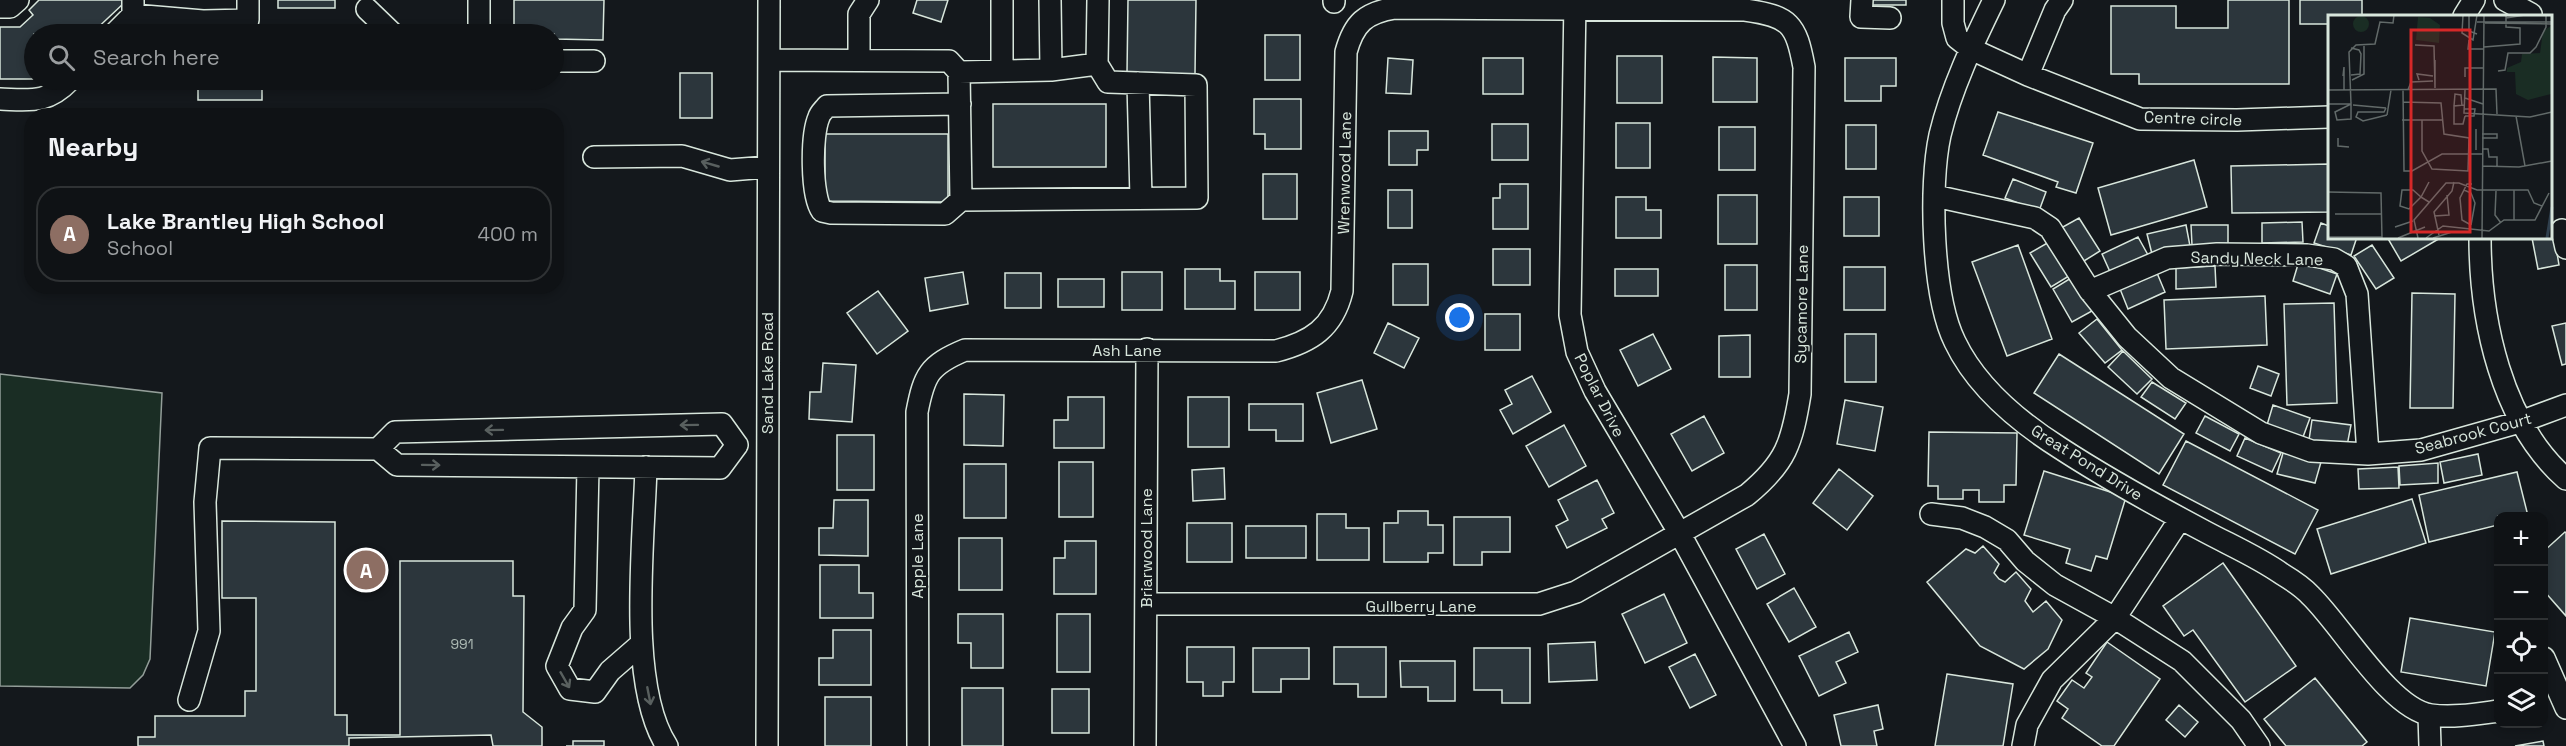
<!DOCTYPE html>
<meta charset="utf-8">
<style>
:root{--surface:#0f1215;--page:#1d2022;--text:#f1f3f6;--muted:#9b9ea0;--line:#2f3234;--accent:#ffb74d}
body{margin:0;font-family:"Space Grotesk",sans-serif;background:var(--page);color:var(--text)}
.controls{position:absolute;right:18px;bottom:18px;display:grid;overflow:hidden;border-radius:12px;box-shadow:0 3px 9px #0003}
.controls button{width:54px;height:54px;display:grid;place-items:center;padding:0;border:0;border-bottom:2px solid var(--line);background:var(--surface);color:var(--text);font:30px sans-serif}
.you{position:absolute;left:1460px;top:318px;width:21px;height:21px;margin:-15px;border:4px solid #fff;border-radius:50%;background:#1a73e8;box-shadow:0 0 0 9px #1a73e833}
.badge{display:grid;place-items:center;width:39px;height:39px;border-radius:50%;background:var(--accent);color:#fff;font-size:20px;font-weight:700}
.pin{position:absolute;translate:-50% -50%;border:3px solid #fff;box-shadow:0 2px 6px #0006}
.list{margin:0;padding:0;list-style:none}
h2{display:flex;justify-content:space-between;align-items:center;height:78px;margin:0;padding:0 24px;font-size:26px}
h2 small{font-size:20px;font-weight:400;color:var(--muted)}
.list li{display:grid;grid-template-columns:39px 1fr auto;gap:18px;align-items:center;box-sizing:border-box;height:96px;margin:0 12px 12px;padding:0 12px;border:2px solid var(--line);border-radius:24px}
.list b{display:block;font-size:22px;white-space:nowrap}
.list p{margin:0;font-size:20px;white-space:nowrap;color:var(--muted)}
.list em{font-size:20px;font-style:normal;color:var(--muted)}
.icon{flex:none;width:33px;height:33px;fill:none;stroke:currentColor;stroke-width:2;stroke-linecap:round;stroke-linejoin:round}
.map{position:relative;flex:none;width:2566px;height:746px;overflow:hidden}
.search{position:absolute;background:var(--surface);box-shadow:0 3px 9px #0003;left:24px;top:24px;width:540px;height:66px;display:flex;align-items:center;gap:15px;box-sizing:border-box;padding:0 21px;border-radius:33px;color:var(--muted);font-size:22px}
.panel{position:absolute;background:var(--surface);box-shadow:0 3px 9px #0003;left:24px;top:108px;width:540px;height:186px;border-radius:24px}
.map>svg:first-child{display:block}
.green{fill:#1a2d24;stroke:#939e99;stroke-width:1.5}
.building{fill:#2c363c;stroke:#d8e6dc;stroke-width:1.5}
.lines{fill:none;stroke-linecap:round;stroke-linejoin:round}
.minor-casing{stroke:#d8e6dc;stroke-width:24}
.minor{stroke:#14181c;stroke-width:21}
.oneway{stroke:#59605f}
.labels{text-anchor:middle;stroke-width:4.5;stroke-linejoin:round;paint-order:stroke}
.number-label{font-size:14px;fill:#adbab4}
.street-label{font-size:16px;fill:#d8e6dc;stroke:#14181c}
.inset-river{fill:none;stroke:#2f3f4d;stroke-width:3}
.inset-road{fill:none;stroke:#626a69;stroke-width:1.5}
.view{fill:#d62828;fill-opacity:0.15;stroke:#d62828;stroke-width:3}
.inset-edge{fill:none;stroke:#d8e6dc;stroke-width:3}
</style>
<div class="map">
<svg width="2566" height="746" viewBox="0 0 2566 746">
<rect width="100%" height="100%" fill="#14181c"/>
<path class="green" d="M0 374 162 393 150 659 143 675 130 688 0 686Z"/>
<path class="building" d="M39 0H124V3L91 34H34V79H0V27H20L33 15 29 10Z
M278 0H335V8H278Z
M514 0H604L603 40 554 39V34H514Z
M917 0H948L941 22 913 13Z
M1128 0H1196L1195 74 1127 73Z
M1870 0H1906V5H1870Z
M2228 0H2289V84H2139V74H2111V6H2176V28H2228Z
M2300 0H2362V16H2329V24H2300Z
M1265 35H1300V80H1265Z
M1617 56H1662V103H1617Z
M1713 57 1757 58V102H1713Z
M1388 58 1413 60 1411 94 1386 93Z
M1483 58H1523V94H1483Z
M1845 58H1896V86H1881V101H1845Z
M680 73H712V118H680Z
M198 80H262V100H198Z
M1254 99H1301V149H1265V134H1254Z
M993 104H1106V167H993Z
M1998 112 2093 143 2076 193 2056 187 2058 182 1983 155Z
M1616 123H1650V168H1616Z
M1492 124H1528V160H1492Z
M1846 125H1876V169H1846Z
M1719 127H1755V170H1719Z
M1389 131H1428V150H1417V165H1389Z
M825 134H948V202L825 201Z
M2194 160 2207 207 2111 235 2098 188Z
M2329 164V212L2232 213 2231 166Z
M1263 174H1297V219H1263Z
M2013 179 2046 192 2039 211 2005 198Z
M1500 184H1528V229H1493V198H1500Z
M1388 190H1412V228H1388Z
M1718 195H1757V244H1718Z
M1616 197H1646V210H1661V238H1616Z
M1844 197H1879V236H1844Z
M2079 218 2100 251 2084 261 2061 228Z
M2302 222 2303 242 2262 243V223Z
M2321 223 2329 226V237H2357L2351 255 2314 243Z
M2186 225 2190 246 2152 254 2147 234Z
M2191 225H2228V245H2192Z
M2550 235H2554L2559 265 2538 269 2532 238Z
M2138 237 2148 255 2111 274 2102 254Z
M2387 237H2442L2401 261Z
M2049 242 2069 276 2051 287 2030 253Z
M2018 245 2052 339 2007 356 1972 262Z
M2372 245 2394 278 2376 289 2354 256Z
M1493 249H1530V285H1493Z
M2299 261 2337 274 2330 294 2293 281Z
M1393 264H1428V305H1393Z
M1725 265H1757V310H1725Z
M2215 266 2216 287 2176 289V268Z
M1844 267H1885V310H1844Z
M1185 269H1220V281H1235V309H1185Z
M1615 269H1658V296H1615Z
M963 272 968 304 930 311 925 278Z
M1122 272H1162V310H1122Z
M1255 272H1300V310H1255Z
M1005 273H1041V308H1005Z
M2157 273 2165 292 2128 309 2120 289Z
M2071 278 2092 311 2072 322 2053 289Z
M1058 279H1104V307H1058Z
M878 291 908 331 877 354 847 313Z
M2412 293 2455 294 2453 408H2410Z
M2265 296 2267 345 2166 349 2164 300Z
M2334 303 2337 403 2287 405 2284 304Z
M1485 314H1520V350H1485Z
M2097 319 2122 350 2105 363 2079 333Z
M1388 323 1419 338 1404 368 1374 353Z
M2566 323V364L2562 365 2552 326Z
M1653 334 1671 369 1638 386 1620 350Z
M1845 334H1876V382H1845Z
M1750 335V377H1719V336Z
M2123 351 2152 379 2137 394 2108 367Z
M2059 354 2184 434 2159 474 2034 393Z
M823 363 856 365 852 422 809 419 810 392H821Z
M2258 366 2279 374 2271 396 2250 388Z
M1532 376 1551 412 1513 434 1500 410 1512 404 1505 390Z
M1362 380 1377 429 1331 443 1317 393Z
M2152 382 2186 403 2175 419 2141 397Z
M964 394 1004 395 1003 446 964 445Z
M1068 397H1104V448H1054V420H1068Z
M1188 397H1229V447H1188Z
M1845 400 1883 407 1875 451 1837 444Z
M1249 404H1303V441H1276V430H1249Z
M2273 405 2310 418 2303 437 2267 425Z
M1704 416 1724 453 1692 471 1671 434Z
M2205 416 2239 434 2230 451 2196 433Z
M2312 420 2351 425 2347 446 2309 440Z
M1564 425 1586 466 1549 487 1526 446Z
M1929 432 2017 433 2016 485H2004V502H1979V490H1963V499H1938V486H1928Z
M837 435H874V490H837Z
M2245 438 2281 453 2272 472 2237 456Z
M2186 441 2318 510 2295 554 2163 485Z
M2283 453 2321 462 2315 483 2277 474Z
M2478 454 2482 475 2444 483 2440 462Z
M1059 462H1093V517H1059Z
M2438 463V483L2400 485 2399 466Z
M964 464H1006V518H964Z
M2398 467 2399 488 2359 489 2358 469Z
M1224 468 1225 499 1193 501 1192 470Z
M1839 469 1873 496 1847 530 1813 503Z
M2044 471 2126 497 2107 559 2096 556 2091 571 2066 563 2070 549 2024 535Z
M2517 472 2528 516H2498V525L2429 542 2419 495Z
M1597 480 1614 513 1602 519 1607 528 1567 548 1556 526 1568 520 1558 500Z
M2412 499 2426 543 2331 574 2317 529Z
M834 500H868V556L819 555V528H833Z
M1398 511H1428V525H1443V553H1428V562H1384V523H1398Z
M1317 514H1346V528H1369V560H1317Z
M1454 517H1510V552H1482V565H1454Z
M222 521 335 522V715H347V735H400V561H513V596H524L523 712 542 727V746H493L491 735 349 738V746H138V737H155V716H245V691H256V598H222Z
M1187 523H1232V562H1187Z
M1246 526H1306V558H1246Z
M2565 532 2566 533V616L2544 591V551Z
M1764 534 1785 574 1757 589 1736 549Z
M959 538H1002V590H959Z
M1065 541H1096V594H1054V558H1065Z
M1983 546 1999 564 1994 573 1999 579 2005 582 2016 572 2031 589 2025 601 2033 612 2046 601 2062 620 2048 649 2024 669 1980 646 1927 582 1966 549 1975 553Z
M2223 563 2296 666 2245 702 2193 630 2184 636 2163 606Z
M820 565H859V593H873V618H820Z
M1794 588 1816 627 1789 642 1767 604Z
M1664 594 1687 643 1645 663 1622 614Z
M958 614H1003V668H971V643H958Z
M1057 614H1090V672H1057Z
M2410 618 2495 632 2486 686 2401 672Z
M833 630H871V685H819V658H833Z
M1849 632 1858 652 1836 662 1846 683 1819 696 1799 656Z
M1595 642 1597 680 1549 682 1548 644Z
M2107 642 2160 679 2114 746H2102L2062 718 2068 709 2057 701 2072 680 2084 688 2092 677 2086 673Z
M1187 647H1234V682H1223V696H1203V682H1187Z
M1334 647H1386V697H1358V684H1334Z
M1253 648H1309V679H1281V692H1253Z
M1474 648H1530V703H1502V690H1474Z
M1695 654 1716 695 1690 708 1669 667Z
M1400 661H1455V701H1428V687H1401Z
M1947 674 2013 684 2003 746H1935Z
M2315 678 2367 742 2362 746H2286L2264 719Z
M962 688H1003V746H962Z
M1052 689H1089V733H1052Z
M825 697H871V746H825Z
M1878 705 1883 729 1874 731 1877 746H1841L1834 715Z
M2179 705 2198 722 2185 737 2166 720Z
M573 741H604V746H566H573Z
M2543 741 2544 746H2515Z"/>
<g class="lines">
<g class="minor-casing">
<path id="minor" d="M1575 0 1570 315 1577 352 1595 391 1680 534 1795 746
M1862 0 1861 17 1890 18
M1953 0V23L1957 38 1971 49 2028 75 2140 119 2237 120 2329 117
M1994 0C1973 43 1951 89 1940 135 1929 185 1932 296 1955 342 1976 386 2019 422 2060 448 2106 478 2155 505 2204 531 2230 545 2258 557 2282 574 2292 580 2303 587 2311 596 2342 626 2390 709 2431 715 2453 718 2476 714 2498 711
M2505 0 2531 14
M1334 2V0
M0 7H10L18 0
M367 9 393 34
M133 15 203 21 248 20V0
M2464 16 2474 0
M114 34 133 15V1
M479 34V0
M769 60 949 61 959 72 1051 70 1050 0
M859 60V14L868 0
M554 61H594
M1051 70 1097 64 1098 0
M1002 71V0
M959 72 961 200 1197 198 1196 85 1108 82 1097 64
M2028 75 2055 10 2062 0
M1138 83 1141 198
M0 99C31 100 47 104 70 80
M960 104 827 106C824 110 820 113 819 117 811 135 811 196 822 211L831 213 945 214 961 200
M594 157 682 156 730 170 768 167
M1935 196 2035 218 2050 228 2090 291 2127 337 2171 378 2261 433 2311 451 2368 454 2421 450 2520 422 2566 405
M2562 230 2566 248
M2480 237C2480 320 2501 422 2566 479
M2090 291 2167 258 2217 254 2307 255 2334 259 2346 266 2357 294 2368 454
M378 449 395 432 722 424 737 445
M588 467 585 610 572 628 557 666 570 689 595 692 610 671 641 644
M646 467C644 541 627 685 667 746
M1931 514 1962 518 1985 527 2007 540 2025 561 2055 585 2115 618 2182 661 2241 720 2259 746
M2544 658 2566 708
M189 700 209 631 205 502 210 448 378 449 397 465 720 468 737 445
M2429 715 2430 746
M767 746 769 0
M918 746 917 412C924 375 929 365 965 350L1276 351C1311 342 1333 328 1342 291L1346 52C1354 23 1365 13 1395 8L1745 10C1790 16 1796 24 1804 67L1800 394C1792 443 1786 463 1747 495L1576 592 1539 604H1146
M1145 746 1147 349
M2023 746 2027 725 2052 680 2115 618 2180 519"/>
</g>
<use href="#minor" class="minor"/>
</g>
<defs><path id="oneway-shaft" d="M-6 0H5M1.5-3L5.5 0L1.5 3" fill="none" stroke-width="1.6" stroke-linecap="round" stroke-linejoin="round" transform="scale(1.5)"/></defs>
<g class="oneway">
<use href="#oneway-shaft" transform="translate(710 164) rotate(-164)"/>
<use href="#oneway-shaft" transform="translate(689 425) rotate(179)"/>
<use href="#oneway-shaft" transform="translate(494 430) rotate(179)"/>
<use href="#oneway-shaft" transform="translate(431 465) rotate(1)"/>
<use href="#oneway-shaft" transform="translate(565 680) rotate(60)"/>
<use href="#oneway-shaft" transform="translate(649 696) rotate(79)"/>
</g>
<g class="labels">
<g class="number-label">
<text x="462" y="649">991</text>
</g>
<g class="street-label">
<text transform="translate(2193 118) rotate(2)" y="6">Centre circle</text>
<text transform="translate(1344 173) rotate(-89)" y="6">Wrenwood Lane</text>
<text transform="translate(2257 258) rotate(1)" y="6">Sandy Neck Lane</text>
<text transform="translate(1801 304) rotate(-89)" y="6">Sycamore Lane</text>
<text x="1127" y="356">Ash Lane</text>
<text transform="translate(767 373) rotate(-90)" y="6">Sand Lake Road</text>
<text transform="translate(1600 395) rotate(63)" y="6">Poplar Drive</text>
<text transform="translate(2473 433) rotate(-15)" y="6">Seabrook Court</text>
<text transform="translate(2087 462) rotate(32)" y="6">Great Pond Drive</text>
<text transform="translate(1146 548) rotate(-90)" y="6">Briarwood Lane</text>
<text transform="translate(917 556) rotate(-90)" y="6">Apple Lane</text>
<text x="1421" y="612">Gullberry Lane</text>
</g>
</g>
<g transform="translate(2328 15)">
<rect width="224" height="224" fill="#14181c"/>
<path d="M25 9a8 8 0 1 1 16 0a8 8 0 1 1-16 0ZM90 2 102 3 112 10 111 28 88 25ZM223 11V79L200 85 188 79 187 57H179V53L193 47 194 39 212 38 215 16Z" fill="#1a2d24"/>
<path class="inset-river" d="M219 223 224 192"/>
<path class="inset-road" d="M135 0 134 18 145 25 149 0M141 0V16L149 19M178 3 197 0M149 7H224M157 8 224 9M141 25 140 34H155M87 30 106 31 107 73M156 32 192 29V13L178 12V0M170 56 177 55 180 38H202L208 32 218 12V0M23 60 32 59 33 39 31 35 23 33M15 61 16 52V75M137 62V53H155M24 65 36 59V31M91 65 89 59 105 61M107 73V45M0 75 168 74 169 99M75 75 76 156H84L114 139H154M80 75 83 67 105 66M137 75 136 98 202 102 224 97M137 83 155 89M75 87 113 88 116 119 141 123 140 156 104 154 94 136V105M0 89H23L21 37 28 30 47 29 52 7 65 8 66 0M23 89V104L9 105 7 97ZM25 90 58 93M136 90 126 91V109H135L137 101M126 91 127 79 133 80 134 91M58 93 56 97H30L28 102 35 106 59 100M136 94H147L146 101H137M59 100 63 75M188 101 197 151M74 105H114M148 114V135M10 123V131L21 132M154 123H169V119H154M154 134H160L161 142H169V152M154 151 191 152 224 146M136 175 143 178 147 188 143 210M168 176 167 200 173 208M0 177 53 178 54 223M101 187 93 182 81 194 72 191 74 175H85L93 182 101 167M7 199H54M106 201 121 200 119 180M186 205V175M143 210 134 205 132 183 139 169H144M67 212 85 206M111 220 106 197 124 176 126 167M0 222H54M70 223 97 212M90 223 86 205 118 168H131L149 175H200L206 188 214 191M98 223 115 211 161 216 176 205H207L221 178M105 223 124 217M154 223 156 0"/>
<path class="view" d="M83 15H142V217H83Z"/>
<rect width="224" height="224" class="inset-edge"/>
</g>
</svg>
<div class="controls">
<button>+</button>
<button>−</button>
<button><svg class="icon" aria-label="locate" viewBox="0 0 24 24"><circle cx="12" cy="12" r="6"/><path d="M12 2v4M12 18v4M2 12h4M18 12h4"/></svg></button>
<button><svg class="icon" aria-label="layers" viewBox="0 0 24 24"><path d="M12 4l9 5-9 5-9-5zM3 14l9 5 9-5"/></svg></button>
</div>
<div class="you"></div>
<div class="pin badge" style="left:366px;top:570px;background:#8d6e63">A</div>
<div class="search"><svg class="icon" aria-label="search" viewBox="0 0 24 24"><circle cx="10" cy="10" r="6"/><path d="M15 15l6 6"/></svg>Search here</div>
<section class="panel">
<h2>Nearby<small></small></h2>
<ul class="list">
<li><span class="badge" style="background:#8d6e63">A</span><div><b>Lake Brantley High School</b><p>School</p></div><em>400 m</em></li>
</ul>
</section>
</div>
